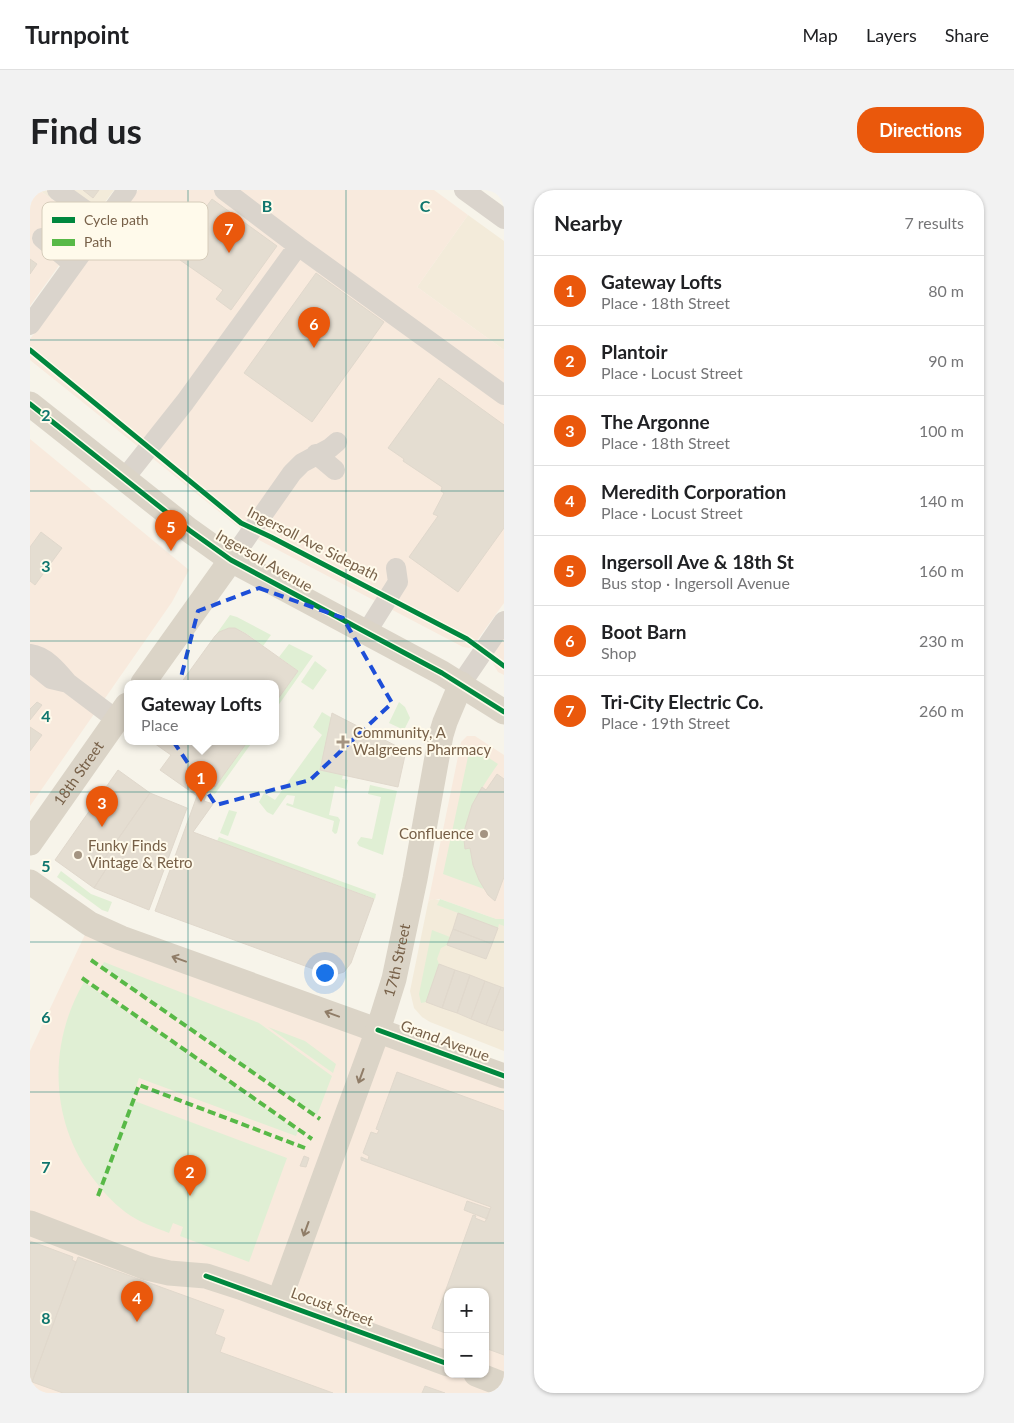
<!DOCTYPE html>
<meta charset="utf-8">
<style>
:root{--surface:#fff;--page:#f2f2f2;--text:#202124;--muted:#757577;--line:#e0e0e0;--accent:#ea580c}
body{margin:0;font-family:Lato,sans-serif;background:var(--page);color:var(--text)}
.controls{position:absolute;right:15px;bottom:15px;display:grid;overflow:hidden;border-radius:10px;box-shadow:0 1px 4px #0004}
.controls button{width:45px;height:45px;display:grid;place-items:center;padding:0;border:0;border-bottom:1px solid var(--line);background:var(--surface);color:var(--text);font:25px sans-serif}
.you{position:absolute;left:294px;top:782px;width:18px;height:18px;margin:-12px;border:4px solid #fff;border-radius:50%;background:#1a73e8;box-shadow:0 0 0 8px #1a73e833}
.badge{display:grid;place-items:center;width:32px;height:32px;border-radius:50%;background:var(--accent);color:#fff;font-size:16px;font-weight:700}
.pin{position:absolute;translate:-50% -41px;filter:drop-shadow(0 1px 2px #0008)}
.pin::after{content:'';position:absolute;top:26px;width:18px;height:15px;background:inherit;clip-path:polygon(0 0,100% 0,50% 100%)}
.popup{position:absolute;left:94px;top:490px;width:155px;height:65px;box-sizing:border-box;display:grid;place-content:center;border-radius:10px;background:var(--surface);filter:drop-shadow(0 1px 4px #0005);font-size:16px;white-space:nowrap;color:var(--muted)}
.popup b{font-size:19px;color:var(--text)}
.popup::after{content:'';position:absolute;left:50%;top:100%;margin-left:-10px;border:10px solid transparent;border-top-color:var(--surface)}
.list{margin:0;padding:0;list-style:none}
h2{display:flex;justify-content:space-between;align-items:center;height:65px;margin:0;padding:0 20px;font-size:21px}
h2 small{font-size:16px;font-weight:400;color:var(--muted)}
.list li{display:grid;grid-template-columns:32px 1fr auto;gap:15px;align-items:center;box-sizing:border-box;height:70px;padding:0 20px;border-top:1px solid var(--line)}
.list b{display:block;font-size:19px;white-space:nowrap}
.list p{margin:0;font-size:16px;white-space:nowrap;color:var(--muted)}
.list em{font-size:16px;font-style:normal;color:var(--muted)}
.map{position:relative;flex:none;width:474px;height:1203px;overflow:hidden;border-radius:20px}
header{display:flex;align-items:center;gap:30px;box-sizing:border-box;height:70px;padding:0 25px;background:var(--surface);border-bottom:1px solid var(--line)}
header strong{font-size:24px}
nav{display:flex;gap:28px;margin-inline-start:auto;font-size:18px}
.intro{display:flex;align-items:center;justify-content:space-between;box-sizing:border-box;height:120px;padding:0 30px}
h1{margin:0;font-size:35px}
.button{padding:12px 22px;border-radius:20px;background:var(--accent);color:#fff;font-size:18px;font-weight:700}
main{display:flex;gap:30px;padding:0 30px}
aside{flex:1;background:var(--surface);border-radius:20px;box-shadow:0 1px 4px #0004}
.map>svg:first-child{display:block}
.residential{fill:#f3ebda}
.commercial{fill:#f8eadd;fill-rule:evenodd}
.green{fill:#e0efd4}
.building{fill:#e4ddd1;stroke:#e0d8cc}
.lines{fill:none;stroke-linecap:round;stroke-linejoin:round}
.minor{stroke:#dad4cc;stroke-width:20}
.major{stroke:#dbd4c7;stroke-width:25}
.quiet{stroke:#58b947;stroke-width:4;stroke-dasharray:8 4;stroke-linecap:butt}
.cycleway-casing{stroke:#fffaeb;stroke-width:8}
.cycleway{stroke:#00873e;stroke-width:5}
.oneway{stroke:#907d68}
.marked{fill:none;stroke:#1d4ed8;stroke-width:4;stroke-dasharray:10 6;stroke-linejoin:round}
.grid{fill:none;stroke:#0f766e;stroke-width:1;stroke-opacity:0.55}
.poi-dot{fill:#a49481;stroke:#fffaeb;stroke-width:2}
.labels{text-anchor:middle;stroke-width:4;stroke-linejoin:round;paint-order:stroke}
.street-label{font-size:15px;fill:#776048;stroke:#fffaeb}
.poi-label{font-size:15px;fill:#776048;stroke:#fffaeb;text-anchor:start}
.key{fill:#fffaeb;stroke:#d6ccba;stroke-width:1}
.key-label{font-size:14px;fill:#776048}
.grid-label{font-size:16px;text-anchor:middle;font-weight:bold;fill:#0f766e;stroke:#fffaeb;stroke-width:4;stroke-linejoin:round;paint-order:stroke}
</style>
<header>
<strong>Turnpoint</strong>
<nav><a>Map</a><a>Layers</a><a>Share</a></nav>
</header>
<div class="intro"><h1>Find us</h1><a class="button">Directions</a></div>
<main>
<div class="map">
<svg width="474" height="1203" viewBox="0 0 474 1203">
<rect width="100%" height="100%" fill="#f7f4ea"/>
<path class="residential" d="M9 0H84L58 35Z
M438 25 474 51V160L387 97Z
M405 709 466 729H474V861L400 832 392 827 384 818 380 801 398 713 400 710Z"/>
<path class="commercial" d="M0 0H9L58 35 0 116Z
M108 0H404L438 25 387 97 474 160V413L443 456 439 458 433 457 229 350 207 336 0 170V149Z
M0 249 159 380 142 412 0 616Z
M474 447V485L468 482 461 470 463 463Z
M437 546H445L474 565V729H466L410 709 400 710 398 713 431 552Z
M60 734 474 886V1203H0V861ZM418 1102H455V1184H418Z"/>
<path class="green" d="M200 425 207 427 241 445 233 456C218 445 202 429 185 446Z
M259 454 283 466 245 520V513L268 481 249 467Z
M285 471 297 480 283 500 271 492Z
M369 512 375 517 380 528 374 540 359 533Z
M292 522 302 528 313 585 312 589 318 590 316 599 305 596 299 625 308 627 310 630 307 643 305 644 302 641 304 631 256 615 257 613 263 615 265 606 257 605 243 625 237 622 229 612 234 603 245 610 292 545 283 537Z
M218 551H223L185 604 178 601 181 594 185 596Z
M439 562 453 564 468 574C449 601 434 625 435 659L440 658 443 675 454 699 413 684Z
M340 595 367 601 353 665 329 656 327 653 331 647 342 649 351 607 338 604Z
M199 620 207 622 198 646 190 643Z
M189 647 346 704 345 709 187 651Z
M31 681 61 704 82 712 78 722 72 720 27 687Z
M410 709 466 729H474V736L469 734 468 738 407 715Z
M402 740 420 747 417 755 411 758 407 769 409 774 396 812 391 813 389 804Z
M74 772 229 833 302 886 287 925 72 776Z
M54 792 268 941 266 946 109 888 102 910 257 968 219 1072 150 1046 153 1037 143 1033 139 1043C126 1038 112 1033 101 1026 87 1017 75 1004 65 991 20 934 17 855 54 792Z
M238 837 275 851 306 874 303 883Z"/>
<path class="building" d="M53 0H69L63 8Z
M182 9 247 56 201 120 186 109 193 100 150 70 163 53 154 47Z
M0 69 7 74 0 84Z
M286 83 354 132 282 232 214 183Z
M409 188 474 235V338L428 402 379 367 408 326 403 324 414 303 411 301 412 297 373 271 374 269 358 258Z
M11 342 32 358 5 395 0 391V357Z
M199 438H205L216 444 268 481 245 513V493H151L185 446 189 442Z
M7 512 12 515 0 530V519Z
M302 523 376 561 368 597 290 580Z
M0 537 12 545 0 561Z
M121 551H218L185 597 181 594 174 611 183 614 163 642 344 709 321 773 314 782 304 785 297 784 125 721 167 606 130 580 141 565Z
M88 580 120 603 72 672 78 676 64 698 25 670Z
M467 584 474 589V687L465 711 458 705 449 690 443 675 440 658 435 659 434 650 435 638 442 615 452 597 456 600Z
M120 603 157 618 119 720 64 698 78 676 72 672Z
M428 723 468 738 462 754 423 739Z
M423 739 462 754 456 769 417 755Z
M409 774 425 780 412 818 396 812Z
M425 780 440 785 427 823 412 818Z
M440 785 455 791 441 829 427 823Z
M455 791 471 797 456 835 441 829Z
M471 797 474 798V837L473 841 456 835Z
M367 882 474 921V1165L455 1158V1102H418V1144L402 1138 443 1025 446 1026 445 1028 455 1032 461 1017 331 970V967L338 970 339 966 333 963 341 942 347 944 349 940 346 939Z
M274 966 279 968 276 977 270 976Z
M437 1011 460 1019 457 1029 434 1020Z
M0 1051 43 1067 42 1070 46 1072 2 1192 0 1191Z
M48 1067 194 1120 185 1144 195 1148 190 1162 303 1203H33L2 1192Z
M395 1196 415 1203H392Z"/>
<g class="lines">
<path class="minor" d="M27 0 73 33 100 48
M434 0 474 29
M12 48 43 74
M268 56 474 205
M0 135 97 0
M286 264 305 280
M94 289 155 212 268 56 194 0
M201 370 262 283 272 273 300 258 307 252
M336 443 368 392 366 378
M0 464C16 466 28 481 38 493L21 489 0 472
M38 493 87 530
M431 494 474 431"/>
<g class="major">
<path d="M0 214 159 340 201 370 412 483 474 522"/>
<path d="M113 493 201 370"/>
<path id="s1" d="M0 653 97 515"/>
<path d="M0 692 60 734 91 748 474 886"/>
<path d="M0 1033 117 1078 139 1083 176 1086 210 1097 418 1174"/>
<path id="s2" d="M249 1111 348 840 364 789 385 689 411 545 415 532 431 494"/>
<path d="M446 1184 474 1195"/>
</g>
<path class="quiet" d="M61 770 290 929
M52 788 282 949
M68 1006 109 895 275 958"/>
<g class="cycleway-casing">
<path id="cycleway" d="M0 160 211 333 241 347 437 449 474 476
M0 214 159 340 201 370 412 483 474 522
M348 840 474 886
M176 1086 418 1174"/>
</g>
<use href="#cycleway" class="cycleway"/>
</g>
<defs><path id="oneway-shaft" d="M-6 0H5M1.5-3L5.5 0L1.5 3" fill="none" stroke-width="1.6" stroke-linecap="round" stroke-linejoin="round" transform="scale(1.25)"/></defs>
<g class="oneway">
<use href="#oneway-shaft" transform="translate(149 769) rotate(-160)"/>
<use href="#oneway-shaft" transform="translate(302 824) rotate(-160)"/>
<use href="#oneway-shaft" transform="translate(331 886) rotate(110)"/>
<use href="#oneway-shaft" transform="translate(276 1039) rotate(110)"/>
</g>
<path class="marked" d="M229 398 313 428 362 513 280 590 186 615 137 542 168 421Z"/>
<path class="grid" d="M158 0V1203M316 0V1203M0 150H474M0 301H474M0 451H474M0 602H474M0 752H474M0 902H474M0 1053H474"/>
<g class="poi-dot">
<path d="M310.5 544.5h5v5h5v5h-5v5h-5v-5h-5v-5h5z"/>
<circle cx="454" cy="644" r="5"/>
<circle cx="48" cy="665" r="5"/>
</g>
<g class="labels">
<g class="street-label">
<text transform="translate(283 354) rotate(27)" y="5">Ingersoll Ave Sidepath</text>
<text transform="translate(234 371) rotate(30)" y="5">Ingersoll Avenue</text>
<text dy="5" stroke="none"><textPath href="#s1" startOffset="85">18th Street</textPath></text>
<text dy="5" stroke="none"><textPath href="#s2" startOffset="361">17th Street</textPath></text>
<text transform="translate(415 851) rotate(20)" y="5">Grand Avenue</text>
<text transform="translate(302 1117) rotate(20)" y="5">Locust Street</text>
</g>
<g class="poi-label">
<text x="323" y="548">Community, A<tspan x="323" dy="17">Walgreens Pharmacy</tspan></text>
<text x="444" y="649" text-anchor="end">Confluence</text>
<text x="58" y="661">Funky Finds<tspan x="58" dy="17">Vintage &amp; Retro</tspan></text>
</g>
</g>
<rect x="12" y="12" width="166" height="58" rx="8" class="key"/>
<rect x="22" y="27" width="23" height="6" fill="#00873e"/>
<rect x="22" y="49" width="23" height="7" fill="#58b947"/>
<g class="key-label">
<text x="54" y="35">Cycle path</text>
<text x="54" y="57">Path</text>
</g>
<g class="grid-label">
<text x="237" y="22">B</text>
<text x="395" y="22">C</text>
<text x="16" y="231">2</text>
<text x="16" y="382">3</text>
<text x="16" y="532">4</text>
<text x="16" y="682">5</text>
<text x="16" y="833">6</text>
<text x="16" y="983">7</text>
<text x="16" y="1134">8</text>
</g>
</svg>
<div class="controls">
<button>+</button>
<button>−</button>
</div>
<div class="you"></div>
<div class="pin badge" style="left:171px;top:612px">1</div>
<div class="popup"><b>Gateway Lofts</b>Place</div>
<div class="pin badge" style="left:160px;top:1006px">2</div>
<div class="pin badge" style="left:72px;top:637px">3</div>
<div class="pin badge" style="left:107px;top:1132px">4</div>
<div class="pin badge" style="left:141px;top:361px">5</div>
<div class="pin badge" style="left:284px;top:158px">6</div>
<div class="pin badge" style="left:199px;top:63px">7</div>
</div>
<aside>
<h2>Nearby<small>7 results</small></h2>
<ul class="list">
<li><span class="badge">1</span><div><b>Gateway Lofts</b><p>Place · 18th Street</p></div><em>80 m</em></li>
<li><span class="badge">2</span><div><b>Plantoir</b><p>Place · Locust Street</p></div><em>90 m</em></li>
<li><span class="badge">3</span><div><b>The Argonne</b><p>Place · 18th Street</p></div><em>100 m</em></li>
<li><span class="badge">4</span><div><b>Meredith Corporation</b><p>Place · Locust Street</p></div><em>140 m</em></li>
<li><span class="badge">5</span><div><b>Ingersoll Ave &amp; 18th St</b><p>Bus stop · Ingersoll Avenue</p></div><em>160 m</em></li>
<li><span class="badge">6</span><div><b>Boot Barn</b><p>Shop</p></div><em>230 m</em></li>
<li><span class="badge">7</span><div><b>Tri-City Electric Co.</b><p>Place · 19th Street</p></div><em>260 m</em></li>
</ul>
</aside>
</main>
